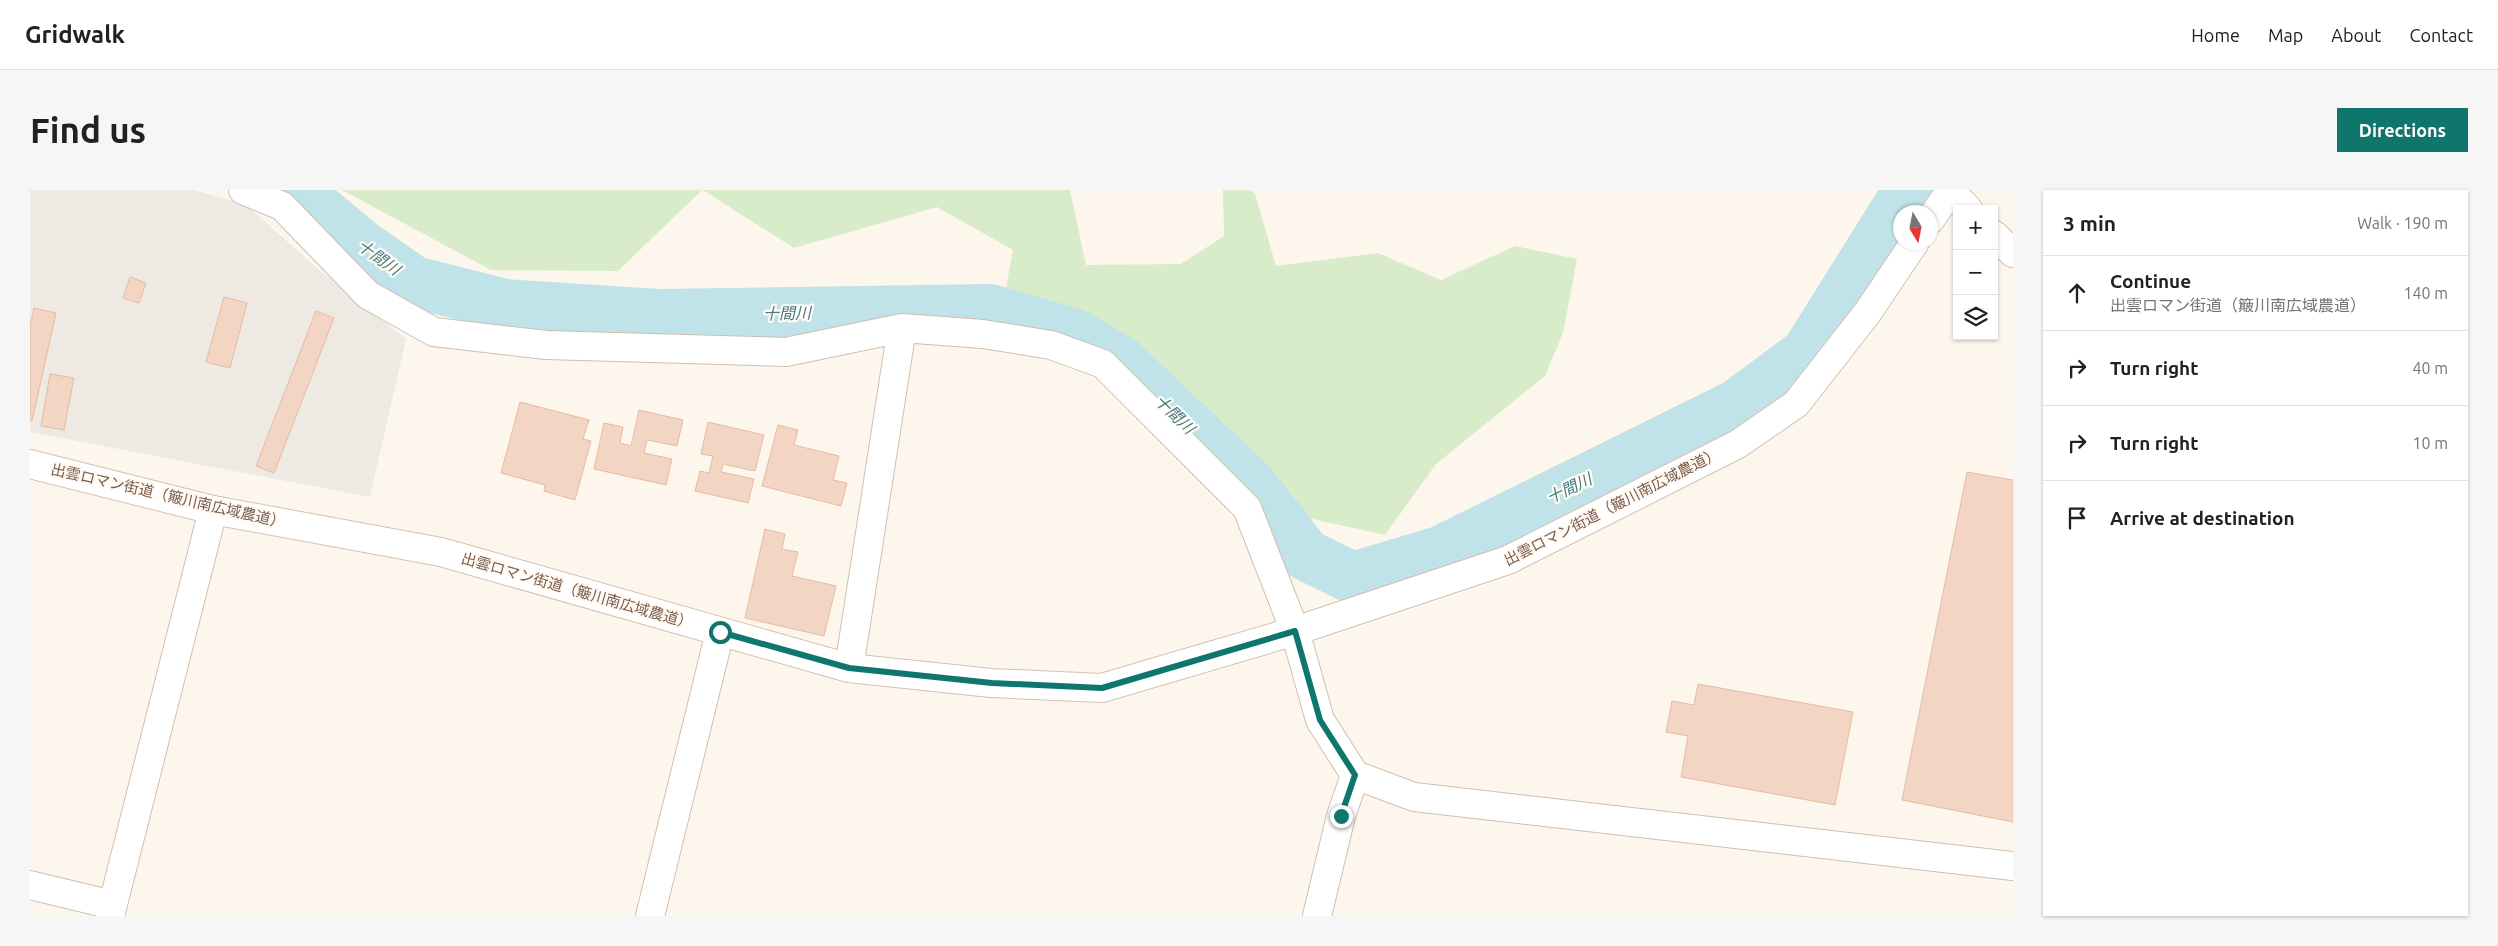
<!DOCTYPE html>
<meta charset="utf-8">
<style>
:root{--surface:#fff;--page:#f6f6f6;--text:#202124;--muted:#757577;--line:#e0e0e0;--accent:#0f766e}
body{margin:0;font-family:Ubuntu,"Noto Sans JP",sans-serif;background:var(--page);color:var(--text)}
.controls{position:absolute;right:15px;top:15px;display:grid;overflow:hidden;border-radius:0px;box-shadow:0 1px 4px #0004}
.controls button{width:45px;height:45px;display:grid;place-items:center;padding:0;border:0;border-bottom:1px solid var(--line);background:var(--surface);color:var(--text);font:25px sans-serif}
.compass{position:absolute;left:1863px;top:15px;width:45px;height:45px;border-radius:50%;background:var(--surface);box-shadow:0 1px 4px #0004;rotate:170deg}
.stop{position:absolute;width:15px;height:15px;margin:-11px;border:4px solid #0f766e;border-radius:50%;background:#fff}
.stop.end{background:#0f766e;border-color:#fff;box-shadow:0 1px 5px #0008}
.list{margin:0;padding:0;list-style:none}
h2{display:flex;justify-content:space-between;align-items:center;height:65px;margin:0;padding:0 20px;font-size:21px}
h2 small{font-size:16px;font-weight:400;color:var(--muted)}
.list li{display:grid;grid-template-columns:32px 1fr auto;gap:15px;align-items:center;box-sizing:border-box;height:75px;padding:0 20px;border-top:1px solid var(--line)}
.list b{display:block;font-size:19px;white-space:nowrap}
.list p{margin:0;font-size:16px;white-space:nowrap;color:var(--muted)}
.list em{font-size:16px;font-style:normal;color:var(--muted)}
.icon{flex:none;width:28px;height:28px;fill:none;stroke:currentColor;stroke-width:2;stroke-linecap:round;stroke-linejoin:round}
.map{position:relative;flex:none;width:1983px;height:726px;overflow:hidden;border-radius:0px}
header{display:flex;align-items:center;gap:30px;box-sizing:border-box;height:70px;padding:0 25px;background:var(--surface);border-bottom:1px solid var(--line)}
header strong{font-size:24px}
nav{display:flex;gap:28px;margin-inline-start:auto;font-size:18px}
.intro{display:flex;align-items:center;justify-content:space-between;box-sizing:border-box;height:120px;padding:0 30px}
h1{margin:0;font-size:35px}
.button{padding:12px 22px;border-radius:0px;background:var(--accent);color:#fff;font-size:18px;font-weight:700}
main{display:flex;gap:30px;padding:0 30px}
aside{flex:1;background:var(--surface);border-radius:0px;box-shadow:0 1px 4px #0004}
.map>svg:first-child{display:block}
.industrial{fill:#efe9e4}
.green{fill:#d8ecc9}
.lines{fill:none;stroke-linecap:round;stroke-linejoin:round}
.river{stroke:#bfe3e8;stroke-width:52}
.building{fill:#f3d5c3;stroke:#e6bba3}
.street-casing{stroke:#d1beb0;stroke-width:30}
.secondary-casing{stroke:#d6c0b0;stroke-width:30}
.street{stroke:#fff;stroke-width:28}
.secondary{stroke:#fff;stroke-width:28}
.route{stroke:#0f766e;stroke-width:6}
.labels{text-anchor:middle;stroke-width:4.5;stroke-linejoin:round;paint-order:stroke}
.street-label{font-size:15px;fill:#7a5c4d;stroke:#fffaf3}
.water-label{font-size:16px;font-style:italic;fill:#437c86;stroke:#fffaf3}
</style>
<header>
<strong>Gridwalk</strong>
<nav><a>Home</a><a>Map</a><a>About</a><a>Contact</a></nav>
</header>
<div class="intro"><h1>Find us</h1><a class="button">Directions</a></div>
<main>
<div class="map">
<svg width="1983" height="726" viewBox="0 0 1983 726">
<rect width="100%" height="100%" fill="#fdf6ec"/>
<path class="industrial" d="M0 0H164L216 15 287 78 376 149 340 307 0 242Z"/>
<path class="green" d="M312 0H672L588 81 461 80Z
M673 0H1040L1056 75 1151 74 1194 46 1193 0H1220L1225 4 1246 76 1348 63 1411 90 1485 56 1547 69 1533 143 1515 186 1406 274 1355 345 1278 328 1086 150 974 109 983 60 907 17 764 58Z"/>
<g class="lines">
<path class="river" d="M265 0 331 55 384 92 475 115 628 125 960 120 1046 145 1091 172 1221 295 1276 365 1323 388 1410 362 1707 215 1777 163 1879 0"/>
</g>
<path class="building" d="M100 87 116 93 109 113 93 108Z
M194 107 217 113 200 178 176 172Z
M4 118 26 123 2 231 0 230V137Z
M286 121 304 128 244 283 226 276Z
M20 184 44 188 34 240 11 236Z
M490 212 559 230 553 249 561 251 545 310 514 301 515 295 471 283Z
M609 220 653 230 647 256 617 250 614 263 642 269 636 295 564 279 574 233 593 237 590 253 601 256Z
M678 232 734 245 725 281 693 274 691 282 724 289 718 313 665 301 670 281 679 283 683 266 671 264Z
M748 235 768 240 764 255 809 266 803 290 817 293 811 316 732 296Z
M1937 282 1983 290V632L1872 610Z
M735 339 755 344 752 359 768 362 762 386 806 396 794 446 715 428Z
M1668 494 1823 522 1805 615 1651 587 1658 546 1636 542 1642 511 1664 515Z"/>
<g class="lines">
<g class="street-casing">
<path id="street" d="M213 0 252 16 338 105 404 142 516 155 756 162 872 138 953 144 1021 155 1073 174 1217 318 1265 441 1290 530 1325 585 1384 607 1983 676
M1920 1 1938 19
M1964 45 1983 63
M819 478 872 138
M0 695 83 715
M80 726 183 320
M620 726 690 442
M1287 726 1311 626 1325 585"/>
</g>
<g class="secondary-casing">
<path id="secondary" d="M1900 30 1921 0
M0 274 183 320 411 362 819 478 961 493 1072 498 1265 441 1478 370 1708 254 1766 214 1838 122 1885 52"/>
</g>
<use href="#street" class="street"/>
<use href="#secondary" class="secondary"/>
</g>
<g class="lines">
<path class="route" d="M690 442 819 478 962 493 1072 498 1265 441 1290 530 1325 585 1311 626"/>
</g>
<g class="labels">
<g class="street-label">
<text transform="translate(138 306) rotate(13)" y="5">出雲ロマン街道（簸川南広域農道）</text>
<text transform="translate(1582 317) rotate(-27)" y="5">出雲ロマン街道（簸川南広域農道）</text>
<text transform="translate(547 401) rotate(16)" y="5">出雲ロマン街道（簸川南広域農道）</text>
</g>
<g class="water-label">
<text transform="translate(349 67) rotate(36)" y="6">十間川</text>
<text transform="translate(757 123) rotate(-1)" y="6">十間川</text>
<text transform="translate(1145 224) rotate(44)" y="6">十間川</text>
<text transform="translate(1539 298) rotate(-26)" y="6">十間川</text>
</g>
</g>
</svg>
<div class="controls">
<button>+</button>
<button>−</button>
<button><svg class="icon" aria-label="layers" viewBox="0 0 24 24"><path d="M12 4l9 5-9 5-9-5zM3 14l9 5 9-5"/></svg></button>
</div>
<svg class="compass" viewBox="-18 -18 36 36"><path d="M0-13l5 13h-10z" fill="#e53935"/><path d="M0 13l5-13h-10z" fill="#757577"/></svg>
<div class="stop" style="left:690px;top:442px"></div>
<div class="stop end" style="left:1311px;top:626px"></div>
</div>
<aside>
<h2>3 min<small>Walk · 190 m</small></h2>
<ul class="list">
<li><svg class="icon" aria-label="ahead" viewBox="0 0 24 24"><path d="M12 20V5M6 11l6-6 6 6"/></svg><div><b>Continue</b><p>出雲ロマン街道（簸川南広域農道）</p></div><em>140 m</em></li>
<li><svg class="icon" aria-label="right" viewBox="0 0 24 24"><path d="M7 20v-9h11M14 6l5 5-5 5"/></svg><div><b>Turn right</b></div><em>40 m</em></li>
<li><svg class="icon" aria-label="right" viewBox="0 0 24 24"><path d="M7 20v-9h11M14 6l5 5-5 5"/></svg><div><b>Turn right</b></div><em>10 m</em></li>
<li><svg class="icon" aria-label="arrive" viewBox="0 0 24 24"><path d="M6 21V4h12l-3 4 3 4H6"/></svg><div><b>Arrive at destination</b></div></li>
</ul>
</aside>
</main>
